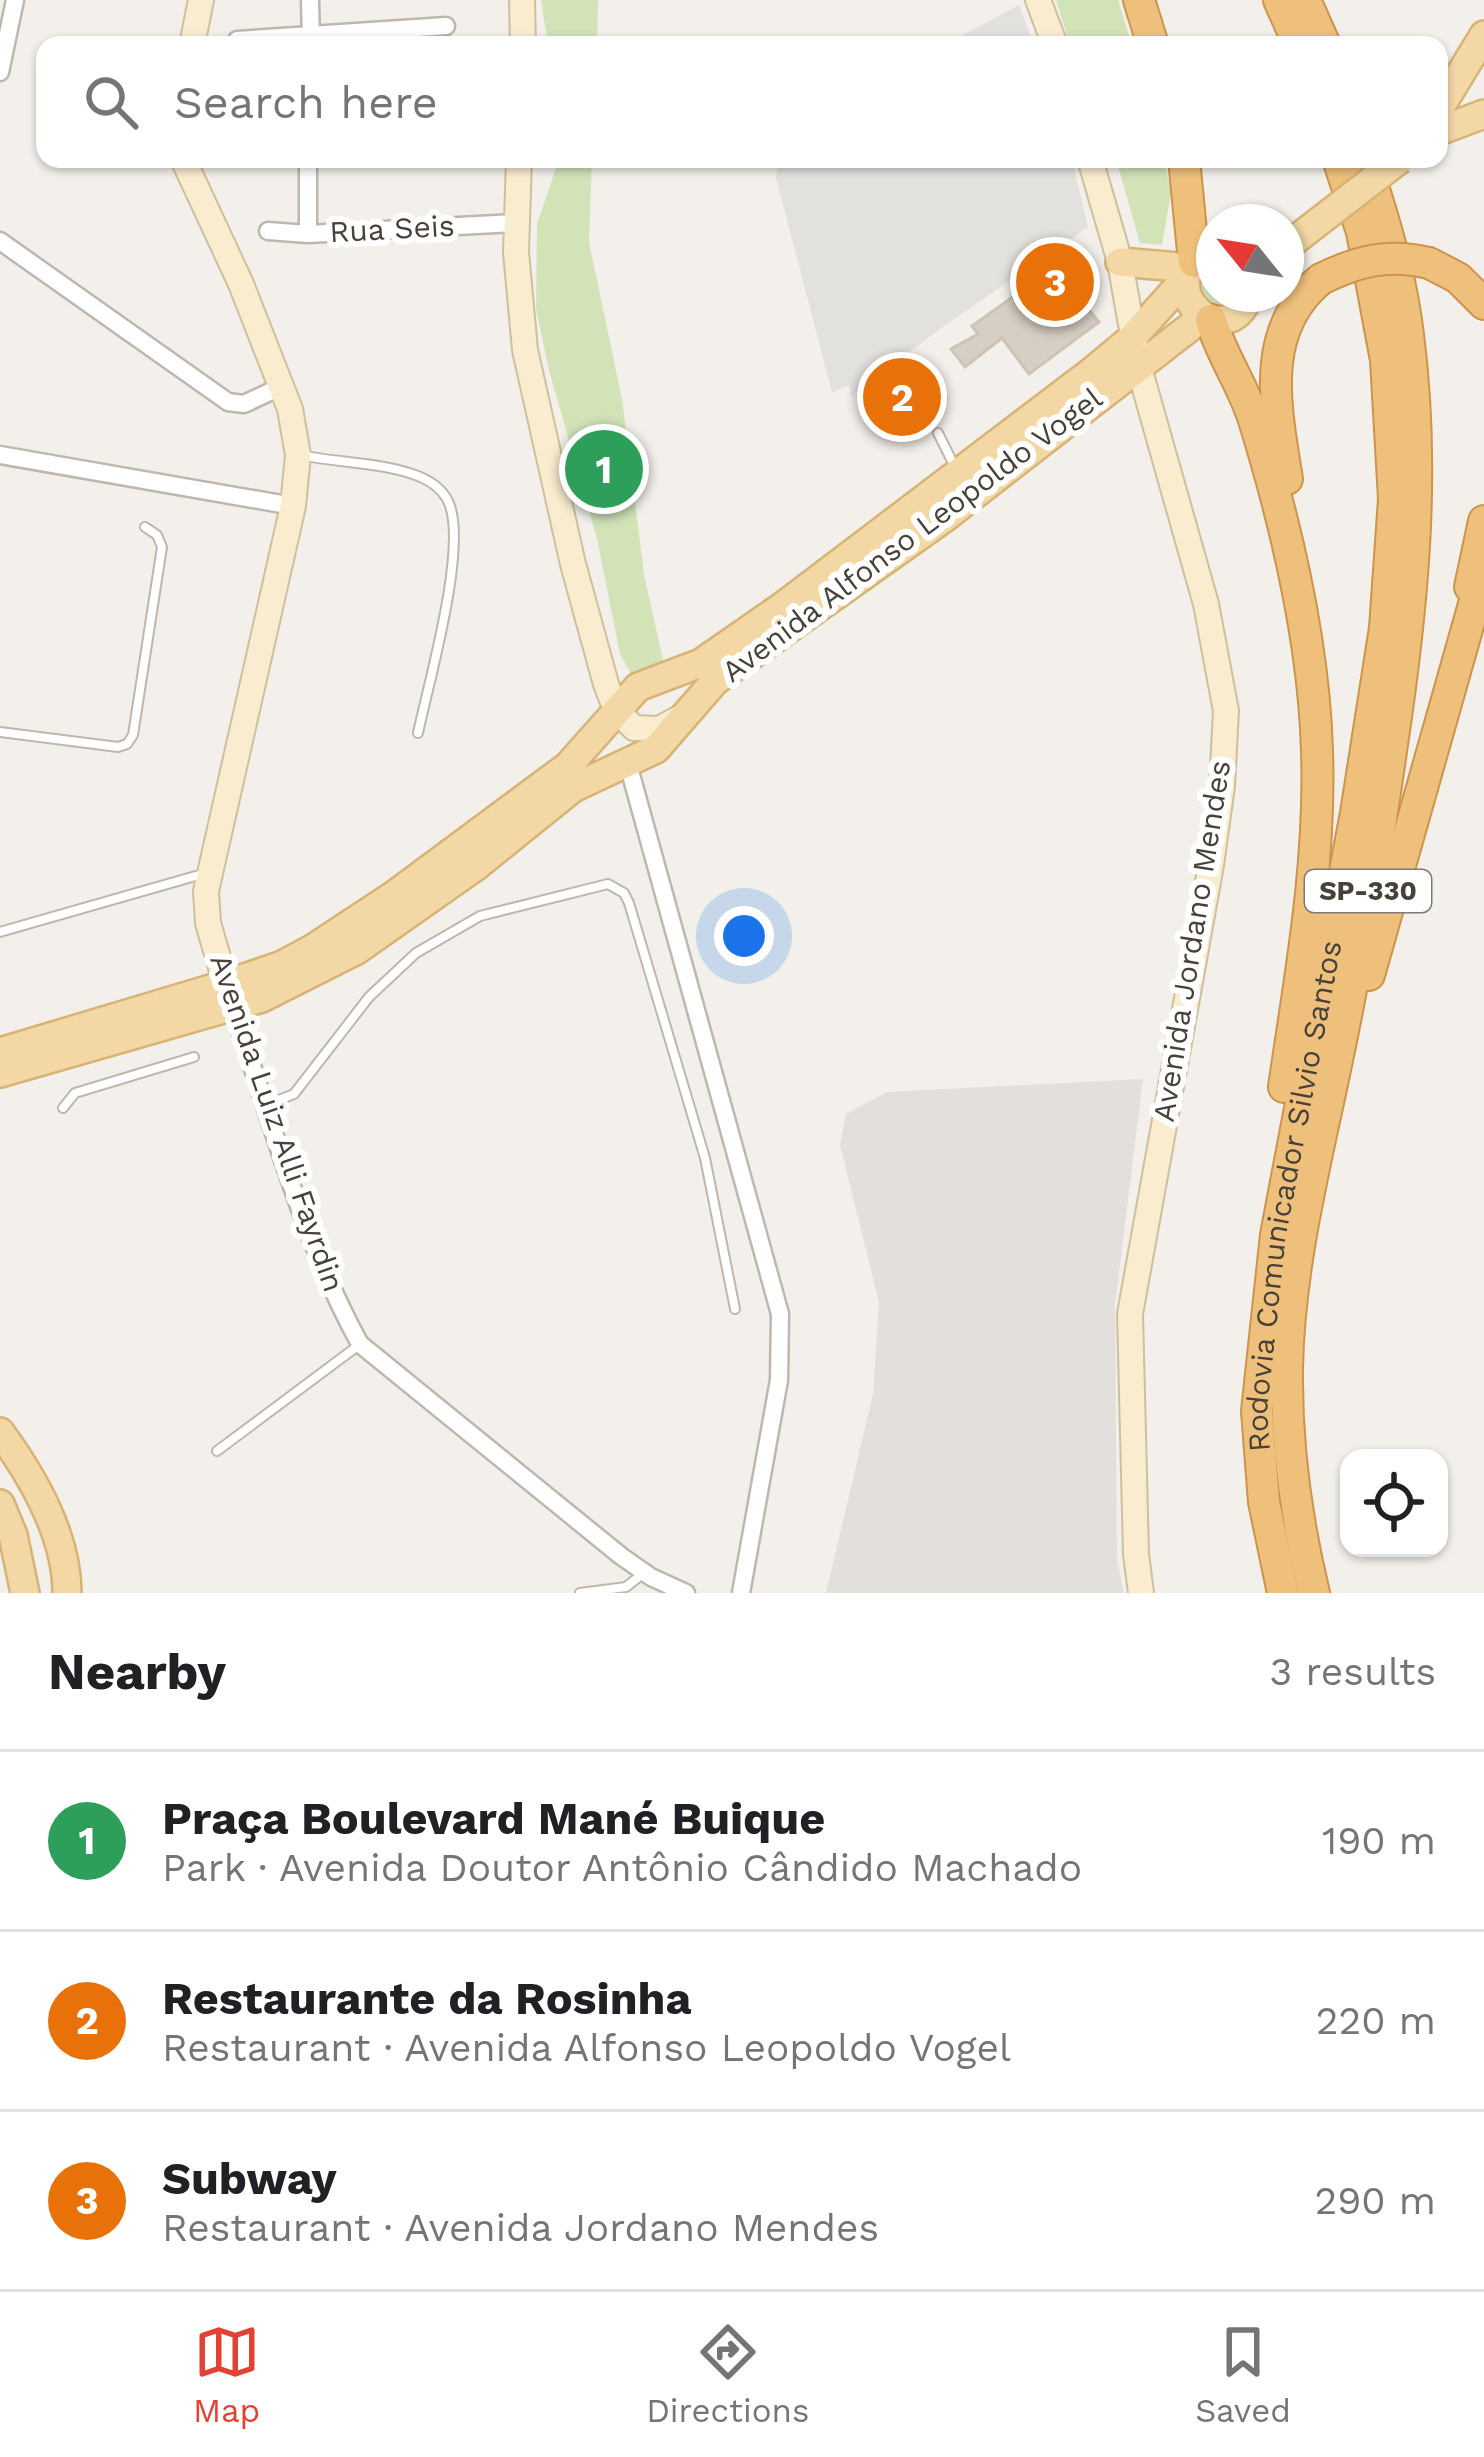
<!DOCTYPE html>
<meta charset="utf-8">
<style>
:root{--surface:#fff;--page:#f6f6f6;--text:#202124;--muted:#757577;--line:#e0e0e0;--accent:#e24233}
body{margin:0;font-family:"Work Sans",sans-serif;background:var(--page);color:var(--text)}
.controls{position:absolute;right:36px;bottom:36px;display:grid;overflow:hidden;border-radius:24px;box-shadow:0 3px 9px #0004}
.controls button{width:108px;height:108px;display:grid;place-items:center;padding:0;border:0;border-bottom:3px solid var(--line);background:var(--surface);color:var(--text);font:60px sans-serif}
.compass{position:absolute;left:1196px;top:204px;width:108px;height:108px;border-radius:50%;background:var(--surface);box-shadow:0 3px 9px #0004;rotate:300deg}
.you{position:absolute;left:744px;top:936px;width:42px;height:42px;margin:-30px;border:9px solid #fff;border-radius:50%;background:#1a73e8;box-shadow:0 0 0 18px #1a73e833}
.badge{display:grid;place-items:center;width:78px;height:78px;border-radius:50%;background:var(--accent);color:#fff;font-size:39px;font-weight:700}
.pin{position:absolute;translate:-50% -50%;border:6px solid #fff;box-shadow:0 3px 12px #0006}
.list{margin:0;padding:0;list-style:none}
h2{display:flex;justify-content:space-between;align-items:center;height:156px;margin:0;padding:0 48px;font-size:51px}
h2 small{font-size:39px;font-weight:400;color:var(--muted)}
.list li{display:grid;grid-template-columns:78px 1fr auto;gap:36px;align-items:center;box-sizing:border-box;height:180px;padding:0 48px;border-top:3px solid var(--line)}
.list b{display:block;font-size:45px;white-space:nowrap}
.list p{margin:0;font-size:39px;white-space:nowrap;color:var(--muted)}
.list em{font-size:39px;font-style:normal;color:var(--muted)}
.icon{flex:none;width:66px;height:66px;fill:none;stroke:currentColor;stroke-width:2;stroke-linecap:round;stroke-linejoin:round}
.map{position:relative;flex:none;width:1484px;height:1593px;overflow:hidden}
.search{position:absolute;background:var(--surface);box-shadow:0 3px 9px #0004;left:36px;right:36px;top:36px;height:132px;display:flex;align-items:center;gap:30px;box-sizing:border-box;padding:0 42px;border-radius:24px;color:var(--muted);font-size:45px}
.sheet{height:696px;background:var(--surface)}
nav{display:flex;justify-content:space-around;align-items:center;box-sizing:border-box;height:168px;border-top:3px solid var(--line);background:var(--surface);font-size:33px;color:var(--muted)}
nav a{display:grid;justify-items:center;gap:6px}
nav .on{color:var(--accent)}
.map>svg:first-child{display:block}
.industrial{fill:#e3dfdc}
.green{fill:#d2e3b8}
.parking{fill:#e3e1de}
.building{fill:#d7cec4;stroke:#cec3b5;stroke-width:3}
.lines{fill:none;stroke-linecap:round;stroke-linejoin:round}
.lane-casing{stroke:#beb7ae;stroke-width:12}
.street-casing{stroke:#beb7ae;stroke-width:21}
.secondary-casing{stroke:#cebf9f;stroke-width:28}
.primary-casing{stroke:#d7b375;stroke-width:32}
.highway-casing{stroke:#cc944c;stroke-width:34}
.lane{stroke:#fff;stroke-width:8}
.street{stroke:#fff;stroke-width:16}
.secondary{stroke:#f9eccf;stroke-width:24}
.primary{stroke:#f3d7a4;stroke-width:27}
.highway{stroke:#eec07b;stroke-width:30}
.primary-bridge-casing{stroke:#d7b375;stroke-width:32;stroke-linecap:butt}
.highway-bridge-casing{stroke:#cc944c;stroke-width:34;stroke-linecap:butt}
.primary-bridge{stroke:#f3d7a4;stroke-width:27}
.highway-bridge{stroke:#eec07b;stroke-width:30}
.labels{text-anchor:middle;stroke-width:12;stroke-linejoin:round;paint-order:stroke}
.shield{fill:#fff;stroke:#7e7a74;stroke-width:3}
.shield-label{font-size:27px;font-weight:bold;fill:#474139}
.street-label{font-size:30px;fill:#474139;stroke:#fff}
</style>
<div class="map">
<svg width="1484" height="1593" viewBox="0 0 1484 1593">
<rect width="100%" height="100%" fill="#f3f0eb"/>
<path class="industrial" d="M1143 1079 1115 1305 1117 1561 1124 1593H826L873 1394 879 1302 840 1145 846 1114 887 1092Z"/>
<path class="green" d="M541 0H598L597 45H548Z
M1056 0H1118L1132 45H1070Z
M559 159H592L589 242 622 399 644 574 664 665 636 683 620 654 597 539 549 370 536 309 537 224Z
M1116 159H1164L1171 192 1162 245 1140 243Z
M1214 262V294H1233L1217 313 1194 297 1204 268Z"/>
<path class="parking" d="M1019 5 1034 45H944Z
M778 159H1072L1088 227 941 328 851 397 849 385 832 392 776 178Z"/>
<path class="building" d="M1060 263 1075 284 1070 288 1099 322 1029 374 1002 338 965 367 951 349 978 334 972 326Z
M916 356 946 399 933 407 939 416 917 431 912 422 889 438 859 395Z"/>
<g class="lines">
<g class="lane-casing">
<path id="lane" d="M938 433 956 469
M300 455C338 463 382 462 418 476 433 482 445 491 450 506 466 553 429 681 418 733
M0 732 118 747 127 744 133 735 162 547 157 535 145 527
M0 932 206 873
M266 1105 294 1094 369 997 416 953 480 916 608 884 624 893 629 903 705 1158 735 1309
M63 1108 75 1093 194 1057
M217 1451 359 1345
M580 1593 626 1587 645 1572"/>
</g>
<g class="street-casing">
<path id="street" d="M310 0 311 41
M237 40 446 26
M0 72 15 0
M268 231 308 234 515 223
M308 234V159
M0 241 228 402 244 404 282 386
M0 455 293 506
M628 764 780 1314 779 1380 741 1593
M232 1006C271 1118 302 1239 360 1344L621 1556 651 1577 686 1593"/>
</g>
<g class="secondary-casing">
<path id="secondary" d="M522 0 523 45
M1038 0 1055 45
M192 45 201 0
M183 159 241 284 290 409 298 455 293 506 206 891 208 923 231 1002
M519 159 516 252 525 350 573 564 606 684 616 710 634 728 659 729 681 717
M1090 159 1120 262 1138 364 1206 604 1226 711 1222 786 1211 865 1130 1314 1136 1554 1141 1593"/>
</g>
<g class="primary-casing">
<path id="primary" d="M1439 109 1484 35
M1439 131 1484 114
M1214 250C1143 280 1224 362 1250 294
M1120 262 1190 268
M0 1052 227 984 282 965 312 949 394 895 568 766 638 687 701 663 783 606 1090 373 1132 338 1186 278
M0 1073 262 998 357 950 475 867 573 788 656 749 715 681 943 519 1203 317
M0 1432C33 1477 67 1536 67 1593
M0 1504 13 1535 25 1593"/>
</g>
<g class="highway-casing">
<g id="highway">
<path d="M1139 0 1153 45"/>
<path d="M1279 0 1299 45"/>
<path d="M1305 0 1325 45"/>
<path d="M1184 159 1194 262"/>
<path d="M1429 263 1458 278 1484 304"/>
<path d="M1211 320C1221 355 1243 385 1254 420 1286 524 1314 642 1317 751 1321 864 1300 977 1284 1087"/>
<path d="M1287 479C1276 409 1258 330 1321 279"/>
<path d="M1470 587 1484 521"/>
<path d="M1369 975 1484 569"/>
<path id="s1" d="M1283 1593 1264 1502 1257 1411 1276 1235 1356 813 1385 628 1394 499 1386 360 1362 232 1338 159"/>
<path d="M1314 1593C1296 1519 1286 1445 1287 1368 1289 1262 1317 1158 1338 1055 1359 954 1377 852 1391 751 1412 612 1426 475 1408 335 1401 275 1383 216 1364 159"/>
</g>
</g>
<use href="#lane" class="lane"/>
<use href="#street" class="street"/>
<use href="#secondary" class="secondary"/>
<use href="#primary" class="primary"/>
<use href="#highway" class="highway"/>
<g class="primary-bridge-casing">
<path id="primary-bridge" d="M1286 247 1400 159"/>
</g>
<g class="highway-bridge-casing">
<path id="highway-bridge" d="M1321 279C1358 261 1388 253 1429 263"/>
</g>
<use href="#primary-bridge" class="primary-bridge"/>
<use href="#highway-bridge" class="highway-bridge"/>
</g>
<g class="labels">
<rect class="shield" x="1305" y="870" width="126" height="42" rx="9"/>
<g class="shield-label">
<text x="1368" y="900">SP-330</text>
</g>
<g class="street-label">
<text transform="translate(392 229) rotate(-3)" y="10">Rua Seis</text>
<text transform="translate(912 535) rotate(-37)" y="10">Avenida Alfonso Leopoldo Vogel</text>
<text transform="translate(1192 941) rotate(-81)" y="10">Avenida Jordano Mendes</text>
<text transform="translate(277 1123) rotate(71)" y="10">Avenida Luiz Alli Fayrdin</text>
<text dy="10" stroke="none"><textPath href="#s1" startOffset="402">Rodovia Comunicador Silvio Santos</textPath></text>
</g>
</g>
</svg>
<div class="controls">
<button><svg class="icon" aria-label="locate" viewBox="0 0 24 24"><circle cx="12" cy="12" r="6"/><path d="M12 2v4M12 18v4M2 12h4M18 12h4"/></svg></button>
</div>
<svg class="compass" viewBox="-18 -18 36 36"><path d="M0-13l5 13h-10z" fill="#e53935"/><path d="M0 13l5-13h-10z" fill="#757577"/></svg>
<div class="you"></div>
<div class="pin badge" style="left:604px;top:469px;background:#2e9e5b">1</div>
<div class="pin badge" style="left:902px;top:397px;background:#e8710a">2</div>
<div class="pin badge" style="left:1055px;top:282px;background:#e8710a">3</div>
<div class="search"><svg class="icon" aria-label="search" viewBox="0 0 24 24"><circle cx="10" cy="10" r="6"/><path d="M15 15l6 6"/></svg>Search here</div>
</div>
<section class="sheet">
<h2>Nearby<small>3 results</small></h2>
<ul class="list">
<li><span class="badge" style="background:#2e9e5b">1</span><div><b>Praça Boulevard Mané Buique</b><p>Park · Avenida Doutor Antônio Cândido Machado</p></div><em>190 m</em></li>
<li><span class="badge" style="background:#e8710a">2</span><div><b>Restaurante da Rosinha</b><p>Restaurant · Avenida Alfonso Leopoldo Vogel</p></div><em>220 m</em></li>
<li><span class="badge" style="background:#e8710a">3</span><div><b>Subway</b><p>Restaurant · Avenida Jordano Mendes</p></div><em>290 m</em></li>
</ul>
</section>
<nav>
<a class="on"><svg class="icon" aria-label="map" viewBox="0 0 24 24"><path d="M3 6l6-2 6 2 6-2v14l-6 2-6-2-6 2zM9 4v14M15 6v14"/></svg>Map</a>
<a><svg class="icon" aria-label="directions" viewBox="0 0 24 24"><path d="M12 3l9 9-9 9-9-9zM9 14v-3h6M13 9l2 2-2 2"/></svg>Directions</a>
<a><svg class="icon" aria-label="saved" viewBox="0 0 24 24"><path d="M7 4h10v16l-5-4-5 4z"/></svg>Saved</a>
</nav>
